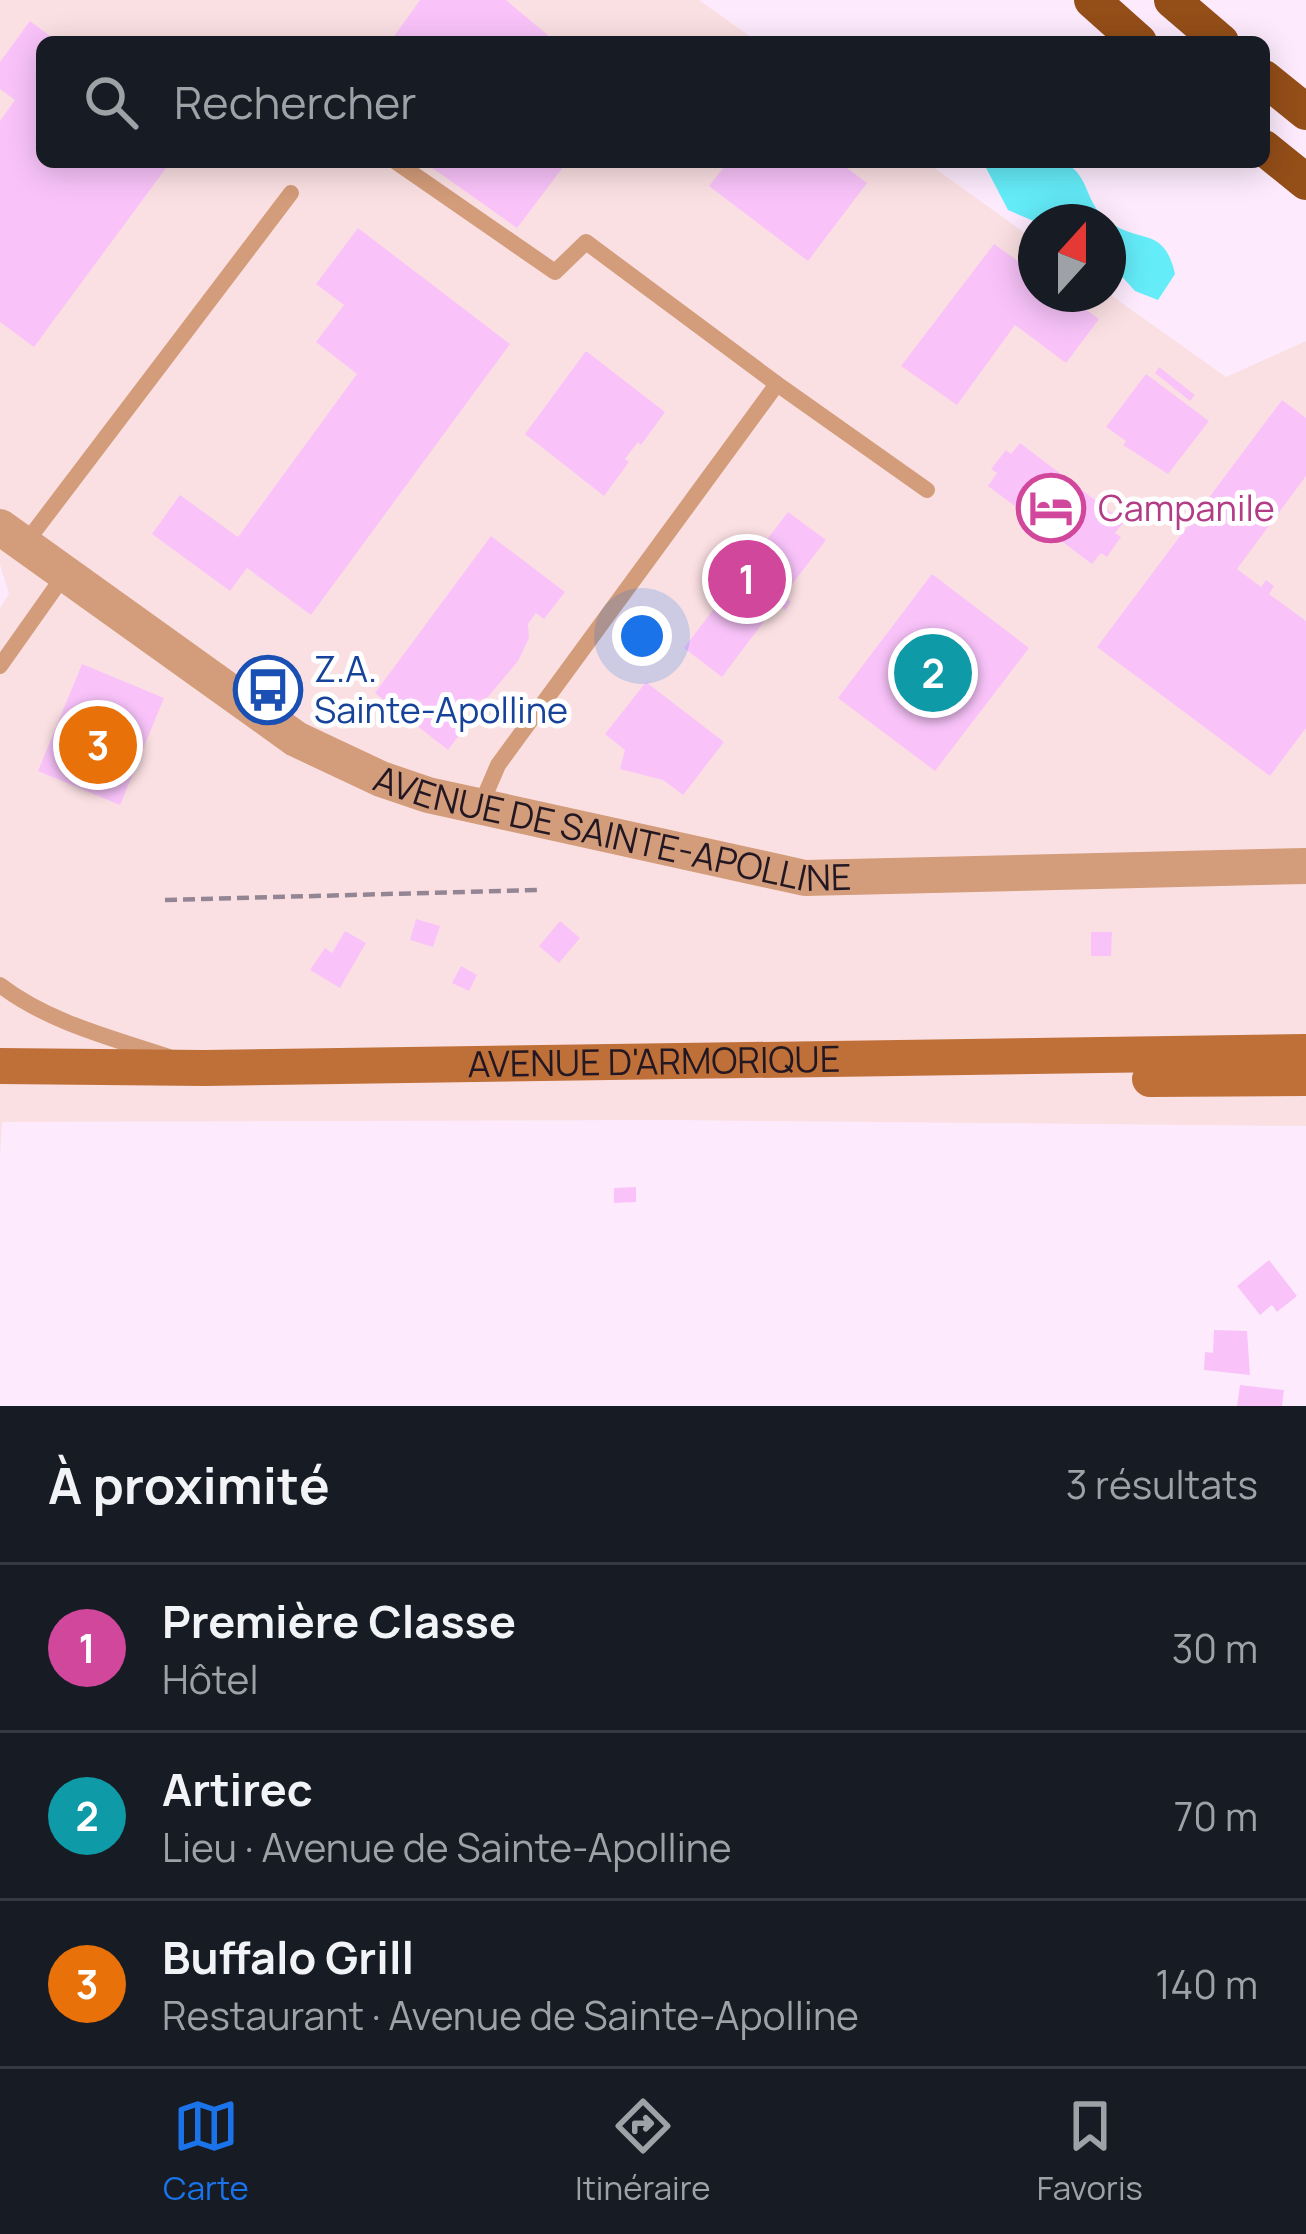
<!DOCTYPE html>
<html lang="fr">
<meta charset="utf-8">
<style>
:root{--surface:#171b24;--page:#242831;--text:#f1f3f6;--muted:#9ea1a6;--line:#363941;--accent:#1a73e8}
body{margin:0;font-family:Manrope,sans-serif;background:var(--page);color:var(--text)}
.compass{position:absolute;left:1018px;top:204px;width:108px;height:108px;border-radius:50%;background:var(--surface);box-shadow:0 6px 30px #0003;rotate:21deg}
.you{position:absolute;left:642px;top:636px;width:42px;height:42px;margin:-30px;border:9px solid #fff;border-radius:50%;background:#1a73e8;box-shadow:0 0 0 18px #1a73e833}
.badge{display:grid;place-items:center;width:78px;height:78px;border-radius:50%;background:var(--accent);color:#fff;font-size:39px;font-weight:700}
.pin{position:absolute;translate:-50% -50%;border:6px solid #fff;box-shadow:0 3px 12px #0006}
.list{margin:0;padding:0;list-style:none}
h2{display:flex;justify-content:space-between;align-items:center;height:156px;margin:0;padding:0 48px;font-size:51px}
h2 small{font-size:39px;font-weight:400;color:var(--muted)}
.list li{display:grid;grid-template-columns:78px 1fr auto;gap:36px;align-items:center;box-sizing:border-box;height:168px;padding:0 48px;border-top:3px solid var(--line)}
.list b{display:block;font-size:45px;white-space:nowrap}
.list p{margin:0;font-size:39px;white-space:nowrap;color:var(--muted)}
.list em{font-size:39px;font-style:normal;color:var(--muted)}
.icon{flex:none;width:66px;height:66px;fill:none;stroke:currentColor;stroke-width:2;stroke-linecap:round;stroke-linejoin:round}
.map{position:relative;flex:none;width:1306px;height:1406px;overflow:hidden}
.search{position:absolute;background:var(--surface);box-shadow:0 6px 30px #0003;left:36px;right:36px;top:36px;height:132px;display:flex;align-items:center;gap:30px;box-sizing:border-box;padding:0 42px;border-radius:18px;color:var(--muted);font-size:45px}
.sheet{height:660px;background:var(--surface)}
nav{display:flex;justify-content:space-around;align-items:center;box-sizing:border-box;height:168px;border-top:3px solid var(--line);background:var(--surface);font-size:33px;color:var(--muted)}
nav a{display:grid;justify-items:center;gap:6px}
nav .on{color:var(--accent)}
.map>svg:first-child{display:block}
.industrial{fill:#fbe0e3}
.water{fill:#64ecf9}
.building{fill:#f9c3fa}
.lines{fill:none;stroke-linecap:round;stroke-linejoin:round}
.path{stroke:#948594;stroke-width:4.5;stroke-dasharray:12 6;stroke-linecap:butt}
.service{stroke:#d39c7a;stroke-width:16}
.tertiary{stroke:#d39c7a;stroke-width:36}
.secondary{stroke:#bf7039;stroke-width:36}
.trunk{stroke:#944e18;stroke-width:36}
.labels{text-anchor:middle;stroke-width:10;stroke-linejoin:round;paint-order:stroke}
.hotel-label{font-size:36px;fill:#b23c85;stroke:#fff;text-anchor:start}
.transit-label{font-size:36px;fill:#164399;stroke:#fff;text-anchor:start}
.street-label{font-size:36px;fill:#221722;stroke:#fff}
</style>
<div class="map">
<svg width="1306" height="1406" viewBox="0 0 1306 1406">
<rect width="100%" height="100%" fill="#fdebfd"/>
<path class="industrial" d="M0 0H699L758 42H42V162H926L1036 241V294L1108 293 1226 377 1306 341V1126L669 1120 2 1122 0 1158V608L9 594 0 565Z"/>
<path class="water" d="M983 162C1004 162 1043 157 1061 162 1087 170 1085 197 1100 213 1133 249 1163 220 1175 274L1158 300 1135 291 1108 261V222H1036L1008 210Z"/>
<path class="building" d="M420 0H506L556 42H390Z
M30 21 58 42H42V162H158L166 168 34 347 0 322V121L15 100 0 89V62Z
M424 162H567L517 228Z
M728 162H839L867 183 808 261 709 186Z
M358 228 510 344 311 615 247 568 230 591 152 534 180 495 238 537 357 374 316 342 344 305 316 284Z
M994 244 1036 274V294H1064L1099 319 1066 363 1015 325 957 405 901 366Z
M586 351 665 412 641 445 638 442 625 459 629 462 604 496 525 434Z
M1159 367 1195 395 1190 401 1155 373Z
M1146 374 1209 421 1168 474 1123 445 1126 441 1106 427Z
M1282 400 1306 418V476L1237 569 1261 587 1266 580 1274 586 1269 594 1306 621V728L1270 776 1097 647Z
M1020 443 1124 522 1115 533 1121 537 1107 557 1101 553 1092 564 988 486 997 473 991 469 1006 450 1011 454Z
M788 512 826 540 783 596 791 602 785 610 777 604 722 677 684 648 739 576 731 570 737 561 746 567Z
M491 536 565 592 544 619 536 613 528 624 529 638 518 661 488 697 468 704 460 715 469 722 448 750 375 693Z
M932 574 1029 648 935 771 838 698Z
M82 664 164 698 120 805 38 771Z
M646 682 724 742 683 795 663 780 620 769 625 750 605 734Z
M416 919 440 926 433 947 410 940Z
M560 921 580 938 559 963 539 946Z
M345 931 366 943 340 988 310 970 325 948 332 953Z
M1091 932H1112L1111 956H1091Z
M461 966 477 975 469 991 452 983Z
M636 1187V1202L614 1203V1188Z
M1269 1260 1297 1296 1277 1312 1272 1305 1260 1315 1237 1286Z
M1214 1330 1247 1331 1250 1375 1204 1370 1205 1352 1213 1353Z
M1240 1385 1284 1390 1282 1406H1237Z"/>
<g class="lines">
<path class="path" d="M165 900 537 890"/>
<path class="service" d="M396 162 555 272 586 242 777 384
M24 545 291 193
M0 666 65 574
M480 807 498 765 777 384 927 490
M0 985C48 1022 112 1038 169 1057"/>
<path class="tertiary" id="s1" d="M0 527 296 739 381 779 428 795 805 878 1306 866"/>
<g class="secondary">
<path id="s2" d="M0 1066 204 1068 1306 1052"/>
<path d="M1150 1079 1306 1078"/>
</g>
<path class="trunk" d="M1092 0 1139 42
M1172 0 1221 42
M1264 78 1306 112
M1264 148 1306 182"/>
</g>
<defs>
<g id="hotel-ring" transform="scale(3.45)"><circle r="9.5" fill="#fff" stroke="#d1479c" stroke-width="1.5"/><path d="M-6-4.5h1.5V1H6V5H4.5V3h-9V5H-6ZM-4 0a1.8 1.8 0 1 1 3.6 0ZM.5 0V-2.5h3Q6-2.5 6 0Z" fill="#d1479c"/></g>
<g id="bus-ring" transform="scale(3.45)"><circle r="9.5" fill="#fff" stroke="#1a4fb4" stroke-width="1.5"/><path d="M-5-6H5V4H4V6H2V4H-2V6H-4V4H-5ZM-3.5-4V0h7V-4ZM-3.5 1.2v1.5H-2V1.2ZM2 1.2v1.5H3.5V1.2Z" fill="#1a4fb4"/></g>
</defs>
<g fill-rule="evenodd">
<use href="#hotel-ring" x="1051" y="508"/>
<use href="#bus-ring" x="268" y="690"/>
</g>
<g class="labels">
<g class="hotel-label">
<text x="1098" y="521">Campanile</text>
</g>
<g class="transit-label">
<text x="314" y="682">Z.A.<tspan x="314" dy="41">Sainte-Apolline</tspan></text>
</g>
<g class="street-label">
<text dy="13" stroke="none"><textPath href="#s1" startOffset="696">AVENUE DE SAINTE-APOLLINE</textPath></text>
<text dy="13" stroke="none"><textPath href="#s2" startOffset="654">AVENUE D'ARMORIQUE</textPath></text>
</g>
</g>
</svg>
<svg class="compass" viewBox="-18 -18 36 36"><path d="M0-13l5 13h-10z" fill="#e53935"/><path d="M0 13l5-13h-10z" fill="#9ea1a6"/></svg>
<div class="you"></div>
<div class="pin badge" style="left:747px;top:579px;background:#d1479c">1</div>
<div class="pin badge" style="left:933px;top:673px;background:#0f9aa8">2</div>
<div class="pin badge" style="left:98px;top:745px;background:#e8710a">3</div>
<div class="search"><svg class="icon" aria-label="search" viewBox="0 0 24 24"><circle cx="10" cy="10" r="6"/><path d="M15 15l6 6"/></svg>Rechercher</div>
</div>
<section class="sheet">
<h2>À proximité<small>3 résultats</small></h2>
<ul class="list">
<li><span class="badge" style="background:#d1479c">1</span><div><b>Première Classe</b><p>Hôtel</p></div><em>30 m</em></li>
<li><span class="badge" style="background:#0f9aa8">2</span><div><b>Artirec</b><p>Lieu · Avenue de Sainte-Apolline</p></div><em>70 m</em></li>
<li><span class="badge" style="background:#e8710a">3</span><div><b>Buffalo Grill</b><p>Restaurant · Avenue de Sainte-Apolline</p></div><em>140 m</em></li>
</ul>
</section>
<nav>
<a class="on"><svg class="icon" aria-label="map" viewBox="0 0 24 24"><path d="M3 6l6-2 6 2 6-2v14l-6 2-6-2-6 2zM9 4v14M15 6v14"/></svg>Carte</a>
<a><svg class="icon" aria-label="directions" viewBox="0 0 24 24"><path d="M12 3l9 9-9 9-9-9zM9 14v-3h6M13 9l2 2-2 2"/></svg>Itinéraire</a>
<a><svg class="icon" aria-label="saved" viewBox="0 0 24 24"><path d="M7 4h10v16l-5-4-5 4z"/></svg>Favoris</a>
</nav>
